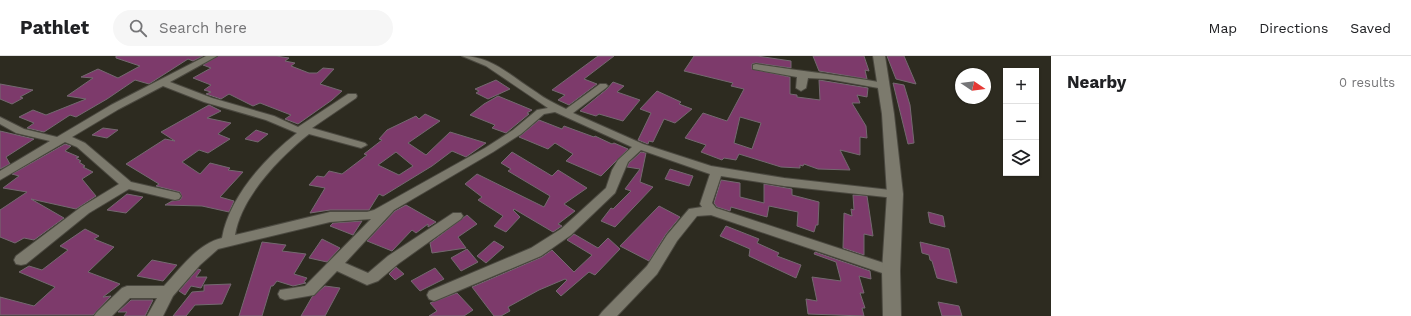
<!DOCTYPE html>
<meta charset="utf-8">
<style>
:root{--surface:#fff;--page:#f6f6f6;--text:#202124;--muted:#757577;--line:#e0e0e0}
body{margin:0;font-family:"Work Sans",sans-serif;background:var(--page);color:var(--text)}
.controls{position:absolute;right:12px;top:12px;display:grid;overflow:hidden;border-radius:0px;box-shadow:0 1px 3px #0004}
.controls button{width:36px;height:36px;display:grid;place-items:center;padding:0;border:0;border-bottom:1px solid var(--line);background:var(--surface);color:var(--text);font:20px sans-serif}
.compass{position:absolute;left:955px;top:12px;width:36px;height:36px;border-radius:50%;background:var(--surface);box-shadow:0 1px 3px #0004;rotate:103deg}
.list{margin:0;padding:0;list-style:none}
h2{display:flex;justify-content:space-between;align-items:center;height:52px;margin:0;padding:0 16px;font-size:17px}
h2 small{font-size:13px;font-weight:400;color:var(--muted)}
.icon{flex:none;width:22px;height:22px;fill:none;stroke:currentColor;stroke-width:2;stroke-linecap:round;stroke-linejoin:round}
.map{position:relative;flex:none;width:1051px;height:260px;overflow:hidden}
header{display:flex;align-items:center;gap:24px;box-sizing:border-box;height:56px;padding:0 20px;background:var(--surface);border-bottom:1px solid var(--line)}
header strong{font-size:19px}
nav{display:flex;gap:22px;margin-inline-start:auto;font-size:14px}
.search{width:280px;height:36px;background:var(--page);display:flex;align-items:center;gap:10px;box-sizing:border-box;padding:0 14px;border-radius:22px;color:var(--muted);font-size:15px}
main{display:flex}
aside{flex:1;background:var(--surface)}
.map>svg:first-child{display:block}
.building{fill:#7d3a6b;stroke:#746970;fill-rule:evenodd}
.lines{fill:none;stroke-linecap:round;stroke-linejoin:round}
.minor-casing{stroke:#4b4940;stroke-width:2}
.tertiary-casing{stroke:#4b4940;stroke-width:2}
.minor{fill:#7c7a6d;fill-rule:evenodd}
.tertiary{fill:#7c7a6d;fill-rule:evenodd}
</style>
<header>
<strong>Pathlet</strong>
<div class="search"><svg class="icon" aria-label="search" viewBox="0 0 24 24"><circle cx="10" cy="10" r="6"/><path d="M15 15l6 6"/></svg>Search here</div>
<nav><a>Map</a><a>Directions</a><a>Saved</a></nav>
</header>
<main>
<div class="map">
<svg width="1051" height="260" viewBox="0 0 1051 260">
<rect width="100%" height="100%" fill="#2d2b20"/>
<path class="building" d="M116 0H203L193 5 188 3 149 28 135 24 107 43 76 61 70 59 44 76 27 72 34 67 19 61 33 54 46 59 86 43 67 40 93 22 81 21 98 13 118 22 140 10 116 2Z
M218 0H276L289 2 285 5 295 7 291 10 309 17H317L323 12 334 13 320 28 342 35 332 44 298 68 285 63 291 59 260 47 253 50 229 38 221 43 206 38 211 36 204 34 211 29 193 22 211 12 203 9Z
M598 0H614L584 23 597 28 569 49 558 44 565 39 552 34Z
M694 0H757L791 5V12L756 7 752 8V13L790 21V38L797 39V41L820 44 819 24 868 32 867 41 857 39 860 47H852L866 70 867 82 860 81V99L840 94 850 114 818 113 804 108 803 110 800 109V112L781 111 739 98 736 104 724 102 722 104 701 96 706 89 685 82 703 57 727 65 744 33 731 30 733 27 684 15ZM740 61 761 67 752 93 734 87Z
M813 0H864L869 15 865 14 867 23 819 15Z
M887 0H904L916 28 896 23Z
M496 24 510 33 488 43 476 37 479 35 475 33Z
M613 26 624 30 617 36 640 44 623 65 599 58 596 60 580 55 607 33Z
M893 27 904 29 910 49 914 87 908 88Z
M0 28 33 34 20 41 23 42 12 48 0 43Z
M657 35 681 46 679 48 692 53 675 67 664 63 653 86 649 85 648 88 638 84 651 57 640 53Z
M498 40 532 54 527 57 529 58 506 77 492 72 495 69 470 59 484 48Z
M209 49 221 55 207 62 231 67 218 78 230 83 208 97 199 94 182 106 200 118 210 107 230 112 228 114 243 116 220 141 234 145 229 156 202 150 165 149 172 145 180 144 182 141 180 136 156 130 159 128 126 108 165 83 175 85 161 76Z
M425 58 440 65 408 87 426 99 450 76 486 87 466 101 452 95 432 110 383 140 379 138 369 154H330L310 157 325 132 309 129 317 120 324 121 329 115 342 118 367 99 364 98 382 84 379 83 387 74 416 60 419 63ZM396 96 413 110 399 119 378 109Z
M539 64 562 73 564 70 594 81 595 80 612 88 614 87 628 93 601 120 566 105 573 98 555 87 548 93 519 81Z
M103 72 118 74 107 82 92 79Z
M256 74 268 78 258 86 245 83Z
M0 75 34 83 6 101 10 108 0 113Z
M65 88 71 90 65 95 79 101 76 102 81 105 79 106 85 110 83 111 93 116 82 123 96 140 76 153 31 143 64 162 34 184 24 182 15 187 0 181V154L27 136 3 132 19 120 12 118Z
M512 96 552 120 558 114 587 132 564 148 575 155 558 168 562 170 553 176 514 153 513 154 520 161 506 176 494 170 503 160 478 144 482 141 465 128 477 118 544 151 550 140 508 115 511 113 501 107Z
M641 96 646 97 640 126 653 131 615 171 601 165 611 152 613 153 631 135 625 133 640 113 627 111 629 107Z
M670 113 693 120 689 130 665 123Z
M721 124 740 127V141L764 147V128L792 133V139L819 146 818 169H816L814 176 797 170 798 156 769 150 767 161 731 151 730 155 717 151 714 147Z
M127 138 143 141 126 157 107 154Z
M853 139 867 140 873 180 864 178V199L843 192 844 157 852 160 851 153 854 154Z
M406 149 436 166 428 171V168L416 177 412 174 392 195 367 185 395 155Z
M659 150 680 161 666 178 649 205 620 190Z
M928 156 943 160 945 171 930 167Z
M467 159 477 168 458 181 466 192 432 197 430 187Z
M362 165 353 179 330 170 333 167Z
M726 170 759 183 757 187 779 197 777 200 801 209 796 222 749 200 750 193 720 180Z
M85 173 99 180 94 183 114 191 88 216 120 228 103 241 111 240 93 259H0V241L34 250 55 231 19 216 29 210 42 214 68 194 60 190Z
M574 178 598 192 608 182 620 193 595 219 589 216 561 240 556 235 567 224 565 223 539 234 508 251 510 255 501 260H494L472 231 542 201 552 194 574 216 592 199 567 184Z
M322 183 340 192 327 206 309 202Z
M494 185 504 191 486 207 477 200Z
M262 186 286 189 282 195 306 198 294 218 307 222 304 226 306 227 293 230 277 225 273 230H271L262 260H239Z
M920 186 949 193 957 227 937 222 932 205 930 204 929 199 922 197Z
M467 193 478 206 461 215 451 202Z
M815 196 870 215 871 223 859 220 864 237H860L865 252H862L864 260 808 258 806 243 817 245 812 221 841 225 836 206 814 198Z
M152 204 177 209 163 225 137 220Z
M396 211 404 218 395 224 389 218Z
M435 212 444 223 420 235 411 225Z
M198 213 201 214 196 221H207L201 232 191 230 185 239 179 235Z
M231 228 222 248 195 249 186 260H173L192 236 204 235V229Z
M325 230 340 232 325 260H301L312 241Z
M457 237 473 254 464 260H429L437 255 430 247Z
M131 244H153L145 260H124L127 256H118Z
M938 246 959 250 962 260H942Z"/>
<g class="lines">
<g class="minor-casing">
<path id="minor" d="M206 0H217L170 26 212 42 274 60 298 71 348 38H356L357 40 356 42 312 72 365 87 367 89 361 92 309 78C280 101 241 141 235 179L330 156H367L374 154 485 92 513 74 537 54 548 52 486 10 462 0C492 0 512 21 536 36 545 43 556 48 566 53L600 28H606L608 30 606 32 573 57 643 88 711 110 784 122 899 135 901 138 899 141 895 142 784 130 721 120 712 147 716 152 896 211 898 215 896 219 891 220 711 159 697 160 677 185 657 218 617 260H599L602 256 647 210 667 179 689 153 702 151 700 148 710 118 641 94 628 106 615 137 571 179 541 200 439 243 434 245 429 243 427 239 429 235 531 192 561 173 606 132 612 114 618 104 632 91 555 56 544 58 521 78 493 96 394 154 345 207 368 217 388 200 453 157H461L463 160 461 163 398 208 378 225 367 229 337 215 314 239 285 244 280 242 278 238 280 234 305 230 371 163 330 166 218 193 200 209 173 240 163 260H147L157 242H130L112 260H94L97 256 122 232 127 230H164C181 212 197 188 222 182 229 141 265 102 297 77L266 64 204 46 163 30 119 53 72 81 85 87 131 126 179 137 181 140 179 143 175 144 129 133 89 157 26 208 21 209 16 208 14 204 16 200 81 151 119 128 77 91 65 86 0 124V115L50 85 16 77 0 68V61L24 73 57 81 111 49Z
M756 8C799 15 841 19 884 27L889 30 884 33 828 23 808 22 806 32 801 35 796 32 797 21 753 13V9Z"/>
</g>
<g class="tertiary-casing">
<path id="tertiary" d="M873 0H885L894 58 903 138 900 215 901 260H883L882 215 887 138 882 58Z"/>
</g>
<use href="#minor" class="minor"/>
<use href="#tertiary" class="tertiary"/>
</g>
</svg>
<div class="controls">
<button>+</button>
<button>−</button>
<button><svg class="icon" aria-label="layers" viewBox="0 0 24 24"><path d="M12 4l9 5-9 5-9-5zM3 14l9 5 9-5"/></svg></button>
</div>
<svg class="compass" viewBox="-18 -18 36 36"><path d="M0-13l5 13h-10z" fill="#e53935"/><path d="M0 13l5-13h-10z" fill="#757577"/></svg>
</div>
<aside>
<h2>Nearby<small>0 results</small></h2>
<ul class="list">
</ul>
</aside>
</main>
